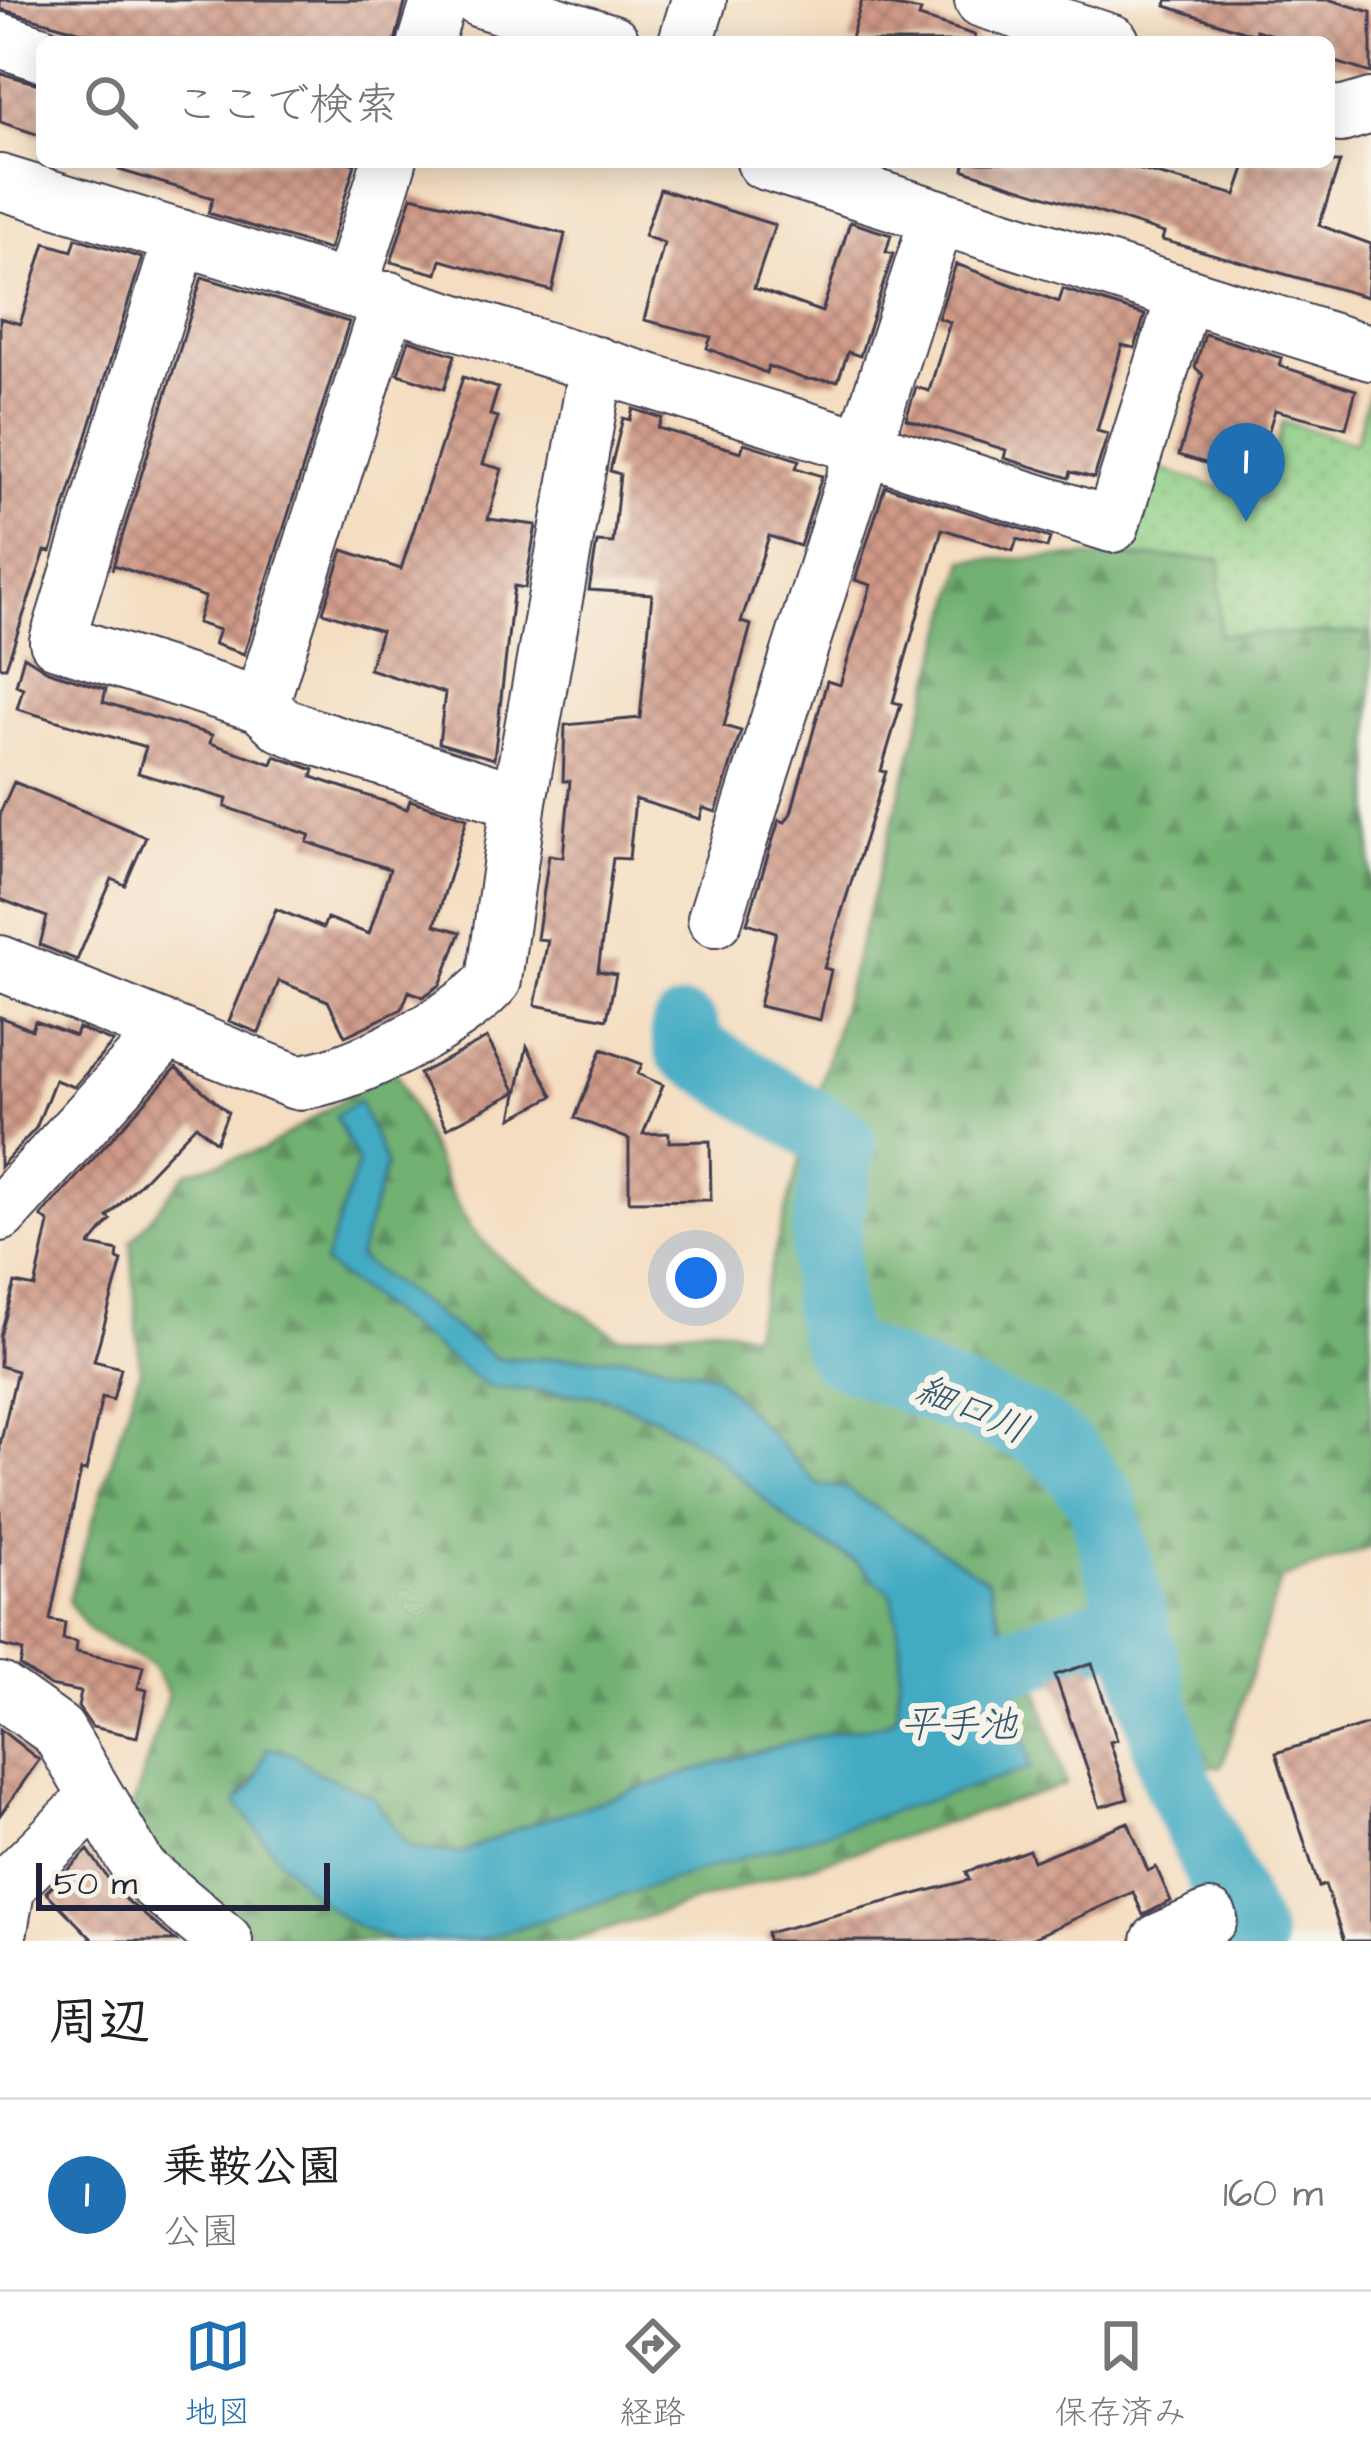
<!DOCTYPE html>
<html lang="ja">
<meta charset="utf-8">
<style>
:root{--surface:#fff;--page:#f6f6f6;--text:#222;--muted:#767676;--line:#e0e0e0;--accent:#1f6fb2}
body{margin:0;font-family:"Architects Daughter","Klee One",sans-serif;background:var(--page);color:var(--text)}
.scale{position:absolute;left:36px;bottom:30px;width:294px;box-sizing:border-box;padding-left:12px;border:6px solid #22223b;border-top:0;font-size:33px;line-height:42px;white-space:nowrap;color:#22223b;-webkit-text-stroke:9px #f7f3e8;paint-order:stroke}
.you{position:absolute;left:696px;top:1278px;width:42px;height:42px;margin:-30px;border:9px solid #fff;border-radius:50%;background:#1a73e8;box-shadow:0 0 0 18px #1a73e833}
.badge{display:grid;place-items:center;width:78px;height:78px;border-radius:50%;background:var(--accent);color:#fff;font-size:39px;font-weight:700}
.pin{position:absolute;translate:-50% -99px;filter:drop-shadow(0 3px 6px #0008)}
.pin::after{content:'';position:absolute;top:63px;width:42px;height:36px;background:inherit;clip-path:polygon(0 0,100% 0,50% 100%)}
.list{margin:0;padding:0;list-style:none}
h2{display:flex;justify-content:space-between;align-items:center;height:156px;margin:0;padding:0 48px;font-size:51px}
h2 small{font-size:39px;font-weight:400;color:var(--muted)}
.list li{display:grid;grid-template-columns:78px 1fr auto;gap:36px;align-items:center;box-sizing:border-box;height:192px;padding:0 48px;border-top:3px solid var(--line)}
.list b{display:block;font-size:45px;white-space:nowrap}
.list p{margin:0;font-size:39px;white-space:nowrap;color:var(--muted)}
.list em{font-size:39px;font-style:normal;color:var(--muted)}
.icon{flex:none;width:66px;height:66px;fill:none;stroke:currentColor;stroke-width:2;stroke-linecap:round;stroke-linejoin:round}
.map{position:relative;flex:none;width:1371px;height:1941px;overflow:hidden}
.search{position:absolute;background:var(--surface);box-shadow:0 6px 30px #0003;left:36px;right:36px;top:36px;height:132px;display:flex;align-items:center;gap:30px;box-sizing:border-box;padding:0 42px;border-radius:18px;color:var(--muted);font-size:45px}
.sheet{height:348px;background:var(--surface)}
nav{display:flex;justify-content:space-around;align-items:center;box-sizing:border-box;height:168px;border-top:3px solid var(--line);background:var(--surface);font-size:33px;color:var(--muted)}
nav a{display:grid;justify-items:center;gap:6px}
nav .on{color:var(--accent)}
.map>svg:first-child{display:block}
.green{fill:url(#green-dots);stroke:#587860;stroke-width:3}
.forest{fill:url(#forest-firs);stroke:#4a6a56;stroke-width:3}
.water{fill:#43abc3;stroke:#32667f;stroke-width:3}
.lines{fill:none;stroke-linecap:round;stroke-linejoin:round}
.river{stroke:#43abc3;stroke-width:69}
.building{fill:url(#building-cross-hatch)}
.minor-casing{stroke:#423e4f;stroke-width:58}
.minor{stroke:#fff;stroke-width:54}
.labels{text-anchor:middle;stroke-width:12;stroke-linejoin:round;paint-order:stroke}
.water-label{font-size:39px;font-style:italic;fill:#2f5971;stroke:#f7f3e8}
</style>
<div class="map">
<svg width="1371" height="1941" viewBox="0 0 1371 1941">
<defs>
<pattern id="green-dots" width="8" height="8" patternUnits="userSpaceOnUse" patternTransform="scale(3)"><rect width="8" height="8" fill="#8dce85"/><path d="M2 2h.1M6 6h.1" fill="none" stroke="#79b174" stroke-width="1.8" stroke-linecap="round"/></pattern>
<pattern id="forest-firs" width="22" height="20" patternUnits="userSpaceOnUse" patternTransform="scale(3)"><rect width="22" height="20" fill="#72b172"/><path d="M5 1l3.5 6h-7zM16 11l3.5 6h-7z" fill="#5d905f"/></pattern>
<pattern id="building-cross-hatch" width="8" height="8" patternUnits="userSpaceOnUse" patternTransform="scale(3)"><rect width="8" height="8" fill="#d09a87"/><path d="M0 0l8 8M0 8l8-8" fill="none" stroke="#a87d70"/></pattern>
</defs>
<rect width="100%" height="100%" fill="#f7f3e8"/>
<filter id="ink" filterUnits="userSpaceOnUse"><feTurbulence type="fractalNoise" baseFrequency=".00833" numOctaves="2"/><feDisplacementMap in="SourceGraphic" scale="24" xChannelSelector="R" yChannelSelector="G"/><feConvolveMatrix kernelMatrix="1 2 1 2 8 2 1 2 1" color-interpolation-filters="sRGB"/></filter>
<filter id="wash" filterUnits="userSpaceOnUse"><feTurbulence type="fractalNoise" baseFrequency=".004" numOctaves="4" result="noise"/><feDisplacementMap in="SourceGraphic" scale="48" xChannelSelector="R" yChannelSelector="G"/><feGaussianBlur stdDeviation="2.7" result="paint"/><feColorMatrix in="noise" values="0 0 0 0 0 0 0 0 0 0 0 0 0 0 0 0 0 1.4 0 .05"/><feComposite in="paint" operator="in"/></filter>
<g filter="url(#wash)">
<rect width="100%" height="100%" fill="#f4ddc0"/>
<path class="green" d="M1371 385V633L1219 635 1221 559 1111 556 1141 463 1261 500 1283 422 1355 443Z"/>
<path class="forest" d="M1111 556 1221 559 1219 635 1371 633V1547L1281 1579 1222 1766H1201L1128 1696 1095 1627 1010 1649 987 1580 819 1486 714 1374 629 1357 497 1359 357 1258 386 1164 358 1162 324 1264 548 1394 603 1396 658 1419 712 1452 797 1528 856 1562 892 1593 901 1646 896 1715 885 1724 819 1735 732 1759 527 1825 458 1854 409 1847 372 1796 314 1771 294 1754 265 1763 236 1802C290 1875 314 1903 398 1941H249L128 1823 168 1694 152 1665 91 1632 68 1601 140 1370 131 1242 187 1172 263 1150 394 1067 452 1196 473 1231 507 1265 619 1337 713 1326 752 1334 965 560Z
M1034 1677 1066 1785 570 1941H461L1030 1768 1016 1683Z"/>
<path class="water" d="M359 1101 386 1164 358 1258 497 1359 629 1357 714 1374 819 1486 843 1487 987 1580 1012 1660 1030 1769 475 1941C451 1941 423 1941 399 1941 326 1927 277 1857 236 1802L254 1784 267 1748 294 1754 314 1771 372 1796 409 1847 458 1854 527 1825 732 1759 820 1735 885 1724 897 1715 901 1646 892 1594 856 1562 797 1528 712 1452 658 1419 603 1396 487 1387 324 1264 358 1162 335 1116Z"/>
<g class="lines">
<path class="river" d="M685 1030 689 1048 842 1142C829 1206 811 1291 840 1352L1038 1431 1068 1456 1101 1499 1175 1776 1250 1941
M1012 1660 1134 1623"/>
</g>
<g id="blocks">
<path class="building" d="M0 0H406L395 42H118L0 9Z
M862 0 921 11 919 17 975 35 974 42H850Z
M1167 0H1331L1371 12V73L1329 60V42H1294L1256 30 1255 35 1166 6Z
M0 73 42 85V136L0 122Z
M120 162H348L355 164 329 250 208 213 213 198 119 170Z
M965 162H1111L1236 195 1247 162H1340L1319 225 1371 244 1367 297 1162 240 1164 233 964 170Z
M660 189 775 225 754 288 822 312 850 222 891 235 886 252 893 254 860 356 848 352 838 381 805 379 768 366 766 373 707 348 711 337 644 320 664 243 644 236Z
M412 196 565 234 552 291 441 260 437 274 391 262Z
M76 238 142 258 51 552 45 551 6 667H0V318L20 324 45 243 72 251Z
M956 264 1059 302 1063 289 1145 315 1135 348 1122 345 1097 431 1108 434 1094 478 1071 472 1069 478 1004 458 1006 450 906 419 916 387 929 391 950 322 938 318Z
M202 277 349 322 244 654 214 644 219 630 197 623 205 597 114 565 112 570Z
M1205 334 1282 358 1280 366 1356 390 1346 428 1275 410 1254 478 1179 455 1203 375 1195 367Z
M409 340 455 355 444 389 398 374Z
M463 377 498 388 490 415 498 417 483 464 502 469 488 519 536 525 525 588 514 586 494 759 439 743 445 693 369 669 381 631 323 612 343 550 401 569Z
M633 409 662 418 658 428 741 452 744 443 799 460 796 468 822 476 800 546 769 536 741 622 751 625 724 726 741 731 716 812 703 808 700 819 635 799 629 859 613 858 598 971 616 974 607 1019 535 1005 548 940 537 939 549 855 563 857 570 781H563L565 725 640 718 652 594 589 590 597 542 613 543 620 474 610 471 623 418 630 420Z
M885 486 1050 538 1047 548 1017 539 1013 551 942 529 893 702 901 704 881 771 886 772 824 968 831 970 820 1020 759 1006 776 932 747 923 779 820 785 822 791 813 827 681 840 685 871 585 855 580Z
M24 656 48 671 106 689 103 702 212 735 210 743 272 764 275 756 314 770 312 777 407 809 410 800 467 818 435 925 461 932 440 985 423 997 409 991 402 1009 345 1036 328 1001 279 981 259 1033 229 1021 276 909 323 928 327 918 369 934 390 869 307 842 310 835 225 807 227 799 138 773 146 747 17 709 23 688 16 685Z
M14 782 146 837 125 885 112 879 77 960 40 945 47 917 0 899V813Z
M0 1017 32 1030 35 1021 75 1036 78 1028 113 1042 74 1087 55 1080 36 1128 0 1167Z
M487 1038 516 1092 447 1128 419 1074Z
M527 1046 553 1096 512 1118Z
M602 1049 642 1064 638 1074 663 1085 643 1134 669 1133V1142L710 1141 711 1200 629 1201V1139L575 1118Z
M176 1068 228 1112 216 1142 196 1125 108 1217 111 1220 90 1245 118 1251 117 1259 122 1261 94 1361 121 1368 113 1400 102 1397 86 1471 81 1470 50 1620 65 1623 63 1640 77 1642 76 1652 143 1666 138 1688 147 1690 137 1737 92 1727 78 1707 81 1692 50 1686 20 1666 23 1651 0 1645V1445L17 1371 0 1366V1336L15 1283 35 1287 49 1223 41 1216Z
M1092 1663 1117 1740 1110 1742 1128 1799 1100 1807 1055 1675Z
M1371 1723V1941H1344L1325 1885 1319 1887 1276 1753Z
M0 1729 39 1760 0 1815Z
M1128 1822 1148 1871 1156 1867 1171 1901 1143 1915 1133 1892 1026 1941H768L767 1933 969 1880 966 1872 1029 1850 1033 1861Z
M88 1850 119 1894 176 1941H94L46 1892Z"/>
</g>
</g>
<g filter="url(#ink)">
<use href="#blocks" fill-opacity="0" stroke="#423e4f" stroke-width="3"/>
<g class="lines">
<g class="minor-casing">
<path id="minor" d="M480 0 612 42
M982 0 1112 42
M0 40 42 54
M426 42 439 0
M686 42 699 0
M1329 112 1341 115 1371 106
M764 162 1371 353
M0 182 864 447 715 919
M937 219 864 447 1112 525 1184 296
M181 237 57 641 261 705 389 299
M350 288 389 162
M261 705 281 724 305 734 519 801
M0 963 296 1082C348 1080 461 1020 494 980L519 801 597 364
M0 1214 168 1030
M0 1690 58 1731 140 1870 225 1941
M0 1930 8 1885 95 1799
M1159 1941 1210 1918"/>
</g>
<use href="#minor" class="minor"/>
</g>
</g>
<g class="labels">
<g class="water-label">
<text transform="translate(973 1408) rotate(23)" y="14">細口川</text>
<text x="959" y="1737">平手池</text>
</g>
</g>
</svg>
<div class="scale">50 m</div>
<div class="you"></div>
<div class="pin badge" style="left:1246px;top:522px">1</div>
<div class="search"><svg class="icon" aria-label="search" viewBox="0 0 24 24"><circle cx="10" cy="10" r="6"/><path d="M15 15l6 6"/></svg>ここで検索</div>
</div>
<section class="sheet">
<h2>周辺<small></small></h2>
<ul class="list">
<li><span class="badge">1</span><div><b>乗鞍公園</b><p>公園</p></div><em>160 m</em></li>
</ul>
</section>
<nav>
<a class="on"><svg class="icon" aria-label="map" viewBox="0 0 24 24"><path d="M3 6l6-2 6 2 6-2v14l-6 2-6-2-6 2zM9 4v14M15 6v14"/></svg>地図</a>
<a><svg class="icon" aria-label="directions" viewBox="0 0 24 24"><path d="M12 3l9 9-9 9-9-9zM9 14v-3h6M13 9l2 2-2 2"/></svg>経路</a>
<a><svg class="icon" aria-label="saved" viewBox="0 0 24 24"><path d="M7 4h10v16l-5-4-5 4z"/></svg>保存済み</a>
</nav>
